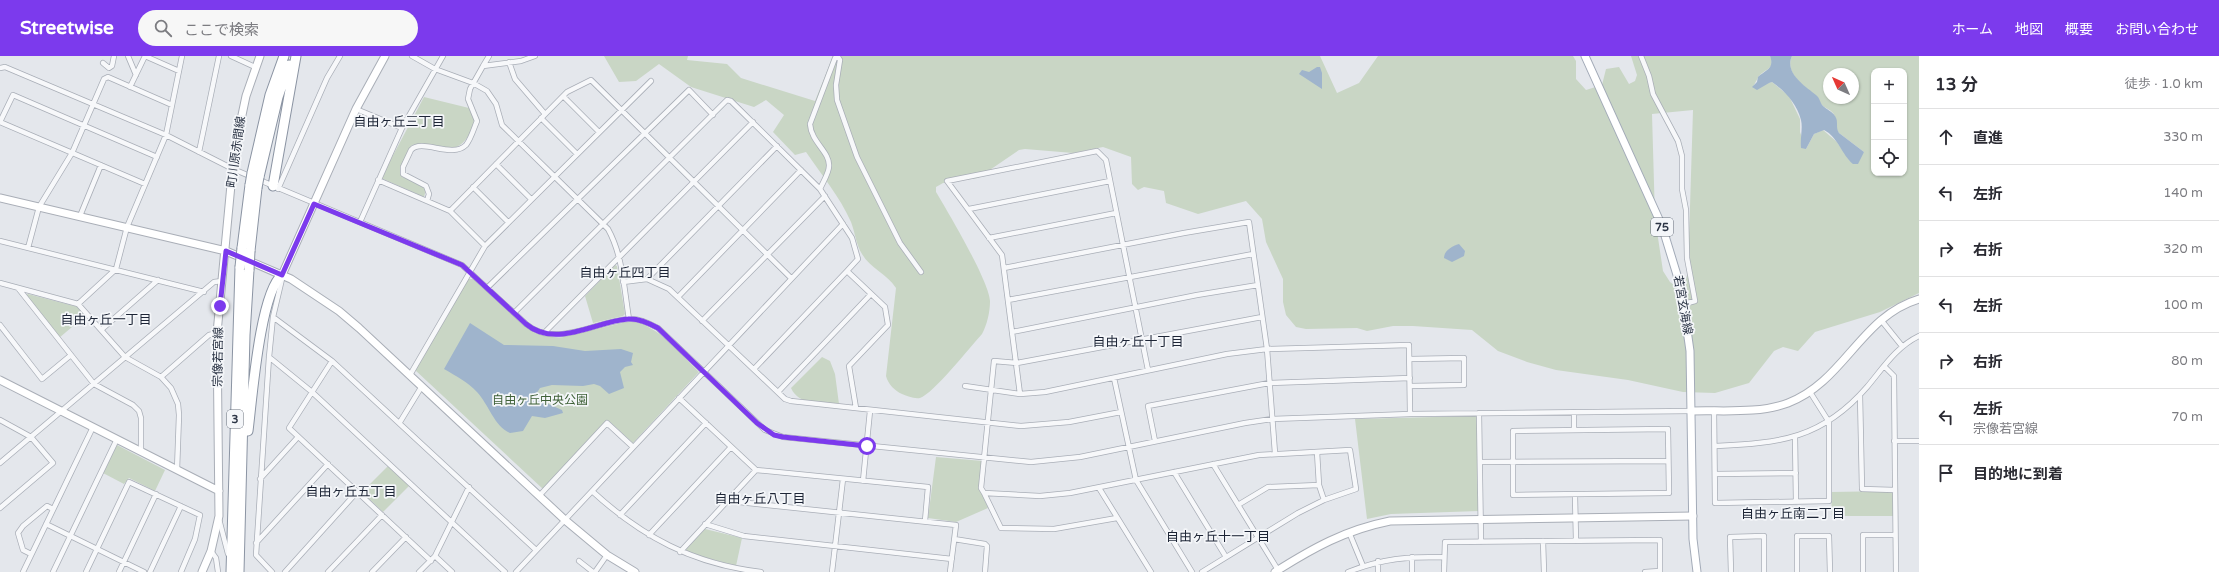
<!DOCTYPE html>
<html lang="ja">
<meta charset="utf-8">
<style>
:root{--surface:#fff;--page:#f7f7f7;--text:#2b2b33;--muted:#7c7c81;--line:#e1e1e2;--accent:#7c3aed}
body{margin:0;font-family:"Varela Round","Noto Sans JP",sans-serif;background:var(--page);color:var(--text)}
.controls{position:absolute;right:12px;top:12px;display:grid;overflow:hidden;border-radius:8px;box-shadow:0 1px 3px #0004}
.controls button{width:36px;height:36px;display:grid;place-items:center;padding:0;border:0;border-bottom:1px solid var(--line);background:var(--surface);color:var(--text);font:20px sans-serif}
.compass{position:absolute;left:1823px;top:12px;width:36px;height:36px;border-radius:50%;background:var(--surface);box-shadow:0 1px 3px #0004;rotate:315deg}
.stop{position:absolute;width:12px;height:12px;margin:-9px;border:3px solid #7c3aed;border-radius:50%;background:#fff}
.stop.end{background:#7c3aed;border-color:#fff;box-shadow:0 1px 4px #0008}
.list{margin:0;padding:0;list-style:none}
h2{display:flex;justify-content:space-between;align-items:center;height:52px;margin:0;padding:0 16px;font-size:17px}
h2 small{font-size:13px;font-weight:400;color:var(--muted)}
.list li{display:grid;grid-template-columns:26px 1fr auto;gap:12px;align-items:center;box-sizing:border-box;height:56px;padding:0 16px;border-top:1px solid var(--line)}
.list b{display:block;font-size:15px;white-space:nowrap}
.list p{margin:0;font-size:13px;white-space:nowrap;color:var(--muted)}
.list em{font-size:13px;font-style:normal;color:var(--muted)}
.icon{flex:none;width:22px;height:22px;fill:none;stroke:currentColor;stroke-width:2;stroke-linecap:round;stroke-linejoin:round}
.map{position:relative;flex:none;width:1919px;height:516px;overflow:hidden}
header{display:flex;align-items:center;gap:24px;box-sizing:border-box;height:56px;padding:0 20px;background:var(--accent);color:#fff}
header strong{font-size:19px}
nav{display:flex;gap:22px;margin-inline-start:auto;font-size:14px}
.search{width:280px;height:36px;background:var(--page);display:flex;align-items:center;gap:10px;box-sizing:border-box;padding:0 14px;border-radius:22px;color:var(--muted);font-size:15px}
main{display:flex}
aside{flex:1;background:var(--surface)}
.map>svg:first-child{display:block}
.green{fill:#c9d6c5;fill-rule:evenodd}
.water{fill:#9fb4cc}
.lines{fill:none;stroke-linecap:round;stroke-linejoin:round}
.street-casing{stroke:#a9aeb7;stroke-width:6}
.secondary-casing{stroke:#a9aeb7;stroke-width:9}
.primary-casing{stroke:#a3abb8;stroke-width:9}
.highway-casing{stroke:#8b94a3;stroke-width:11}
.street{stroke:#f7f8fa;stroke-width:4.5}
.secondary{stroke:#fff;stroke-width:7}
.primary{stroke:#fff;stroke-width:7}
.highway{stroke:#fff;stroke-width:9}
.highway-bridge-casing{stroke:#8b94a3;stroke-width:11;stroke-linecap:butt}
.highway-bridge{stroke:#fff;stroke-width:9}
.route{stroke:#7c3aed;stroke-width:5}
.labels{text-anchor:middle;stroke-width:3.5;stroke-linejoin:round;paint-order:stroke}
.shield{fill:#f4f6f9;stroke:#676e7b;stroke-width:1}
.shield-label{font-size:11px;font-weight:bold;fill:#2b3445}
.street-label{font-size:12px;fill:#2b3445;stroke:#f4f6f9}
.park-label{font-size:12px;fill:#3f6138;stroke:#f4f6f9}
.neighbourhood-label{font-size:13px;fill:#1d2536;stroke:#f4f6f9}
</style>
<header>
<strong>Streetwise</strong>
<div class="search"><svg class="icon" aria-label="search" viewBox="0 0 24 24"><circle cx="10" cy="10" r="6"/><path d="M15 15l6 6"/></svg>ここで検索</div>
<nav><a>ホーム</a><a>地図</a><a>概要</a><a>お問い合わせ</a></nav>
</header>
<main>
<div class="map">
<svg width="1919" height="516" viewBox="0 0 1919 516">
<rect width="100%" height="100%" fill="#e4e7ec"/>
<path class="green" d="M604 0H688L687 4 727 8 741 22 815 45 833 0H1320L1337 37 1359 27 1378 0H1573L1576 5V23L1586 34 1602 29 1606 13 1619 11 1629 28 1635 25 1637 19 1631 0H1770C1775 12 1768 12 1761 18 1758 20 1755 28 1753 31L1772 26 1789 40 1800 63V76L1806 93 1814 78 1823 74 1837 86 1850 105 1864 96 1839 77C1834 71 1838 64 1833 57 1830 53 1824 52 1821 48 1819 45 1819 42 1816 40 1805 30 1784 18 1792 0H1919V237L1880 256 1815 276 1798 295 1783 291 1774 295 1749 327 1715 337 1683 336 1628 324 1556 314 1527 306 1498 295 1472 274 1413 270H1393L1367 275 1357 272 1306 273 1296 271 1286 259 1283 246V223L1266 186 1262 163 1246 145 1198 158 1166 147 1164 135 1144 131 1138 134 1132 128 1131 101 1103 91 1073 97 1025 93 1019 94 978 122 943 127 936 131V136C948 156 989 225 990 245 990 256 987 269 982 278 971 290 933 338 920 342 913 343 908 340 902 338 895 335 888 328 886 320L896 232C887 218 870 212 862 198 856 189 855 176 851 166 840 141 821 118 806 96L795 99 773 76 784 59 766 44 754 51 691 31 659 8 636 25 619 26ZM1874 15H1904V117H1874ZM1829 18H1853V42H1829ZM1693 54 1688 216 1686 223 1674 229 1670 226 1663 215 1655 162 1652 58Z
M424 41 469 52 475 64C463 102 448 92 415 88L411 90 400 113 402 121 420 127 426 134 424 141 381 122Z
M615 209 617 210 625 258 623 260 593 267 585 240Z
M467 223H473L479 226 523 269 535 277 546 280 559 282 631 265C660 270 679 297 699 316L633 387 608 364 543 433 415 314Z
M28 238 78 251 85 260 59 282 26 239Z
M822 301 830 305 835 318 839 348C822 347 799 350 791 332Z
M1475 360 1477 362 1479 455 1391 458 1367 463 1355 363Z
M117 389 165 414 155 435 129 422 124 428 103 417Z
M936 401 983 405 980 433 988 452 956 466 928 462Z
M388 410 409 430 383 456 362 436Z
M1891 435 1893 437V460H1832L1831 436Z
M705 473 742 482 736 510 686 496 685 494Z"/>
<path class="water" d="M1770 0H1792C1784 17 1805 30 1816 39 1820 42 1820 47 1823 50 1827 54 1832 55 1835 60 1839 66 1835 71 1839 77L1864 96 1858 108H1853C1842 99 1838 81 1824 74L1814 78 1806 93 1801 92C1800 82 1803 72 1801 64 1797 48 1785 35 1772 26L1769 27 1757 34 1752 31 1757 26 1758 21C1765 14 1775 13 1770 0Z
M1317 11H1320L1322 17V33L1299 18 1302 14 1309 16Z
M1459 188 1465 195 1464 200 1452 206 1444 202C1444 195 1452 190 1459 188Z
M470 267 504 289 553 290 585 295 621 293 633 297 631 306 633 309 625 311 620 316 624 332 609 338 600 330 594 328 583 330 552 329 540 332 536 338 537 343 562 354 563 357 545 362 532 360 523 375 510 377C494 370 489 349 477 336 468 326 456 320 444 313Z"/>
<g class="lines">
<g class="street-casing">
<path id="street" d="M128 0 136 19
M231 0 255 11
M412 0 435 13 473 27 487 35 496 48 502 69 608 173C623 200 624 233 629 263
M1641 0 1649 20 1653 38 1678 85 1682 100V133L1686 154 1687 202 1695 245 1684 248
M509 6 515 23 545 58
M103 7 109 12 112 10 114 0
M483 10 489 0
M0 12 5 11 166 79 233 113 462 209 526 268C556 293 596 265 629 263 639 262 649 267 658 272L765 374 783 381 1031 406 1080 401 1245 367 1272 363 1410 358 1692 355
M130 31 145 0 179 15
M563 40 599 76
M356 53 402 72
M541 62 577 98
M0 66 13 39 157 101
M0 66 145 128
M199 96 219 0
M496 108 531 143
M378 124 450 155 485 190
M473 131 508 166
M278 133 327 22 340 0
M820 133C823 126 829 117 829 110 830 96 811 86 810 68L835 2 838 1 840 4 836 29 837 44 857 101 900 187 921 216
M427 145 429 138 426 130 403 118V111L411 94C422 82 452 103 466 89 471 83 474 72 477 65L468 43 470 33 483 10 521 5 535 0
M969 153 1110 125
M450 155 567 36 591 24 791 222
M80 160 101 109
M360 166 402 72 443 0
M989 182 1116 157
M0 185 204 236
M28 192 39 151 72 97 104 23 108 21 172 49
M1004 212 1184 177 1249 166 1267 293 1275 397
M647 223 777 90
M623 226 647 223 669 233 785 343 791 345 1021 370 1069 366 1121 356
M0 227 78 248 125 301 161 321 171 332 178 348 179 359 177 414
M488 231 689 34 713 59
M18 232 94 328 133 349 139 355 141 362V395
M678 241 801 114
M1008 244 1253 198
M78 248 116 213 127 171 166 79 182 0
M514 257 727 44 731 45 820 133 852 182 858 203 847 215 885 251 888 269 849 310 856 352
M273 261 332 305 536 494
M1881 264 1902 290
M702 265 825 140
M0 269 42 323 71 299
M101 274 158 224
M1012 276 1197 239 1258 229
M544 277 753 66
M269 301 312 336 505 516
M1410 303 1464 302V329L1410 330
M332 305 289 372 431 505
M1884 310 1894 320 1896 516
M754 313 847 215
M410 319 485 190 651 25
M161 321 209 279 217 277
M1114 322 1136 424 1192 516
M965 330 1020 338 1045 336 1227 298 1267 293 1409 289 1410 358
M778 336 871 238
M1020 338 1002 199 947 125 1097 95 1106 104 1148 314
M1860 339 1862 433 1895 434
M679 342 756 414 928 431 925 465
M1714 354 1715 447 1829 445V366L1810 336
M1574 356V374
M1479 357 1481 486
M0 364 31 381 53 407 0 452
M400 366 422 330
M1668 373 1669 437 1513 439V375Z
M1795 381 1796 446
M1155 385 1148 350 1269 327 1410 322
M1894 385H1919
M1716 390C1780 387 1822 383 1867 331 1883 312 1896 291 1919 280
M1317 396 1319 429 1324 444
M1480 406 1668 405
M0 407 214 226 222 225
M1213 408 1278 514
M1174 416 1226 501
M1715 418 1796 417
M260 423 298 381
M863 425 870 355
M1099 432 1151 516
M592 435C642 481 693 508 761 516
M984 437 1001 472 1054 473 1117 462
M1575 439 1576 485
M539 440 607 367 633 391
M730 442 739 446 956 469 950 516
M1238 449 1268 431 1319 429
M620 459 706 367
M219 463 228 498
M46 468 144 516
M705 468 744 480 952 503
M1349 476 1363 510
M649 479 731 391
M954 483 985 488 987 490 985 516
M1543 485 1544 516
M256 487 328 408
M211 495 216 502 218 516
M680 496 756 414
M31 498 23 494 18 477 23 470 47 450 53 453
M435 500 452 516
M1412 501V516
M579 505 593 516
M1378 505V516
M23 516 93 371
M53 516 117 383
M86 516 129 426 200 459 195 483 181 516
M119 516 156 438
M150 516 181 450
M272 516 256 499 269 301 273 261 282 223
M285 516 357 436
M328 516 382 459
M372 516 406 481
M419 516 435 500 469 431
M516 516 843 168
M595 516 607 499
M832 516 843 423
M1202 516 1298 457 1324 444 1356 433 1350 394 1259 399 1070 437 1040 440 984 437 981 432 994 305 1017 307 1262 261
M1348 516C1384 502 1406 501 1444 501
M1444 516 1445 486 1660 484V516
M1645 516 1660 515
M1731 516 1730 481 1764 480V516
M1797 516V480H1829L1830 516
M1863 516V479H1895"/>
</g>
<g class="secondary-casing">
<path id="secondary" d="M0 142 226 195 291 223 339 255 359 272 565 464 607 499 635 516
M282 219 356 53 385 0
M0 324 219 435
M1692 355C1723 354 1758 358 1788 347 1844 326 1861 260 1919 243
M202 516 211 495 219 460 217 277 234 97 246 40 260 0
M1275 516C1313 492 1345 474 1390 465L1693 460"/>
</g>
<g class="primary-casing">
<path id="primary" d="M1585 0 1662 170 1681 232 1690 295 1693 483 1697 516"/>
</g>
<g class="highway-casing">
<path id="highway" d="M252 117 270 39 284 0
M259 121 278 41 289 9
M273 130 296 0
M242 192 250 129
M250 195 257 132
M248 375C252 344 260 236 282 219
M231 516 240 211
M239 516 245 279 249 214"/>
</g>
<use href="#street" class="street"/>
<use href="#secondary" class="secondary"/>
<use href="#primary" class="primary"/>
<use href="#highway" class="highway"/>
<g class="highway-bridge-casing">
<path id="highway-bridge" d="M250 129 252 117
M257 132 259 121
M240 211 242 192
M249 214 250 195"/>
</g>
<use href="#highway-bridge" class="highway-bridge"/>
</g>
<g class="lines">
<path class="route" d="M220 250 226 195 282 219 314 148 462 209 526 268C556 293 596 265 628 263 639 262 649 267 658 272L757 367 774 379 783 381 867 390"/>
</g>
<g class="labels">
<g class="shield">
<rect x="1651" y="162" width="22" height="18" rx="3"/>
<rect x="227" y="354" width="16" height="18" rx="3"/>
</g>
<g class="shield-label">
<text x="1662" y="175">75</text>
<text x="235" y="367">3</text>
</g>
<g class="street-label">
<text transform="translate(236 96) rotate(-82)" y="4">町川原赤間線</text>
<text transform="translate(1683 249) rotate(80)" y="4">若宮玄海線</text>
<text transform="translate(218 301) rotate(-89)" y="4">宗像若宮線</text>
</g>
<g class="park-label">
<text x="540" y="348">自由ヶ丘中央公園</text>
</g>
<g class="neighbourhood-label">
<text x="399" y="70">自由ヶ丘三丁目</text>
<text x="625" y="221">自由ヶ丘四丁目</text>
<text x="106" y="268">自由ヶ丘一丁目</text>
<text x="1138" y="290">自由ヶ丘十丁目</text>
<text x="351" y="440">自由ヶ丘五丁目</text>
<text x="760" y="447">自由ヶ丘八丁目</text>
<text x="1793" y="462">自由ヶ丘南二丁目</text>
<text x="1218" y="485">自由ヶ丘十一丁目</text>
</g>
</g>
</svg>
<div class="controls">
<button>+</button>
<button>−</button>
<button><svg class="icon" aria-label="locate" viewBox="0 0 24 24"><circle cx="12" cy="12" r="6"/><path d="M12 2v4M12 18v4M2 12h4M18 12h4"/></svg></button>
</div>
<svg class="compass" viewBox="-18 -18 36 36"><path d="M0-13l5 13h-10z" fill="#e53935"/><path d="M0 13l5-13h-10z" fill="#7c7c81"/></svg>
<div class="stop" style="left:867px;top:390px"></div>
<div class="stop end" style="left:220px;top:250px"></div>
</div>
<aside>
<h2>13 分<small>徒歩 · 1.0 km</small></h2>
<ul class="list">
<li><svg class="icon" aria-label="ahead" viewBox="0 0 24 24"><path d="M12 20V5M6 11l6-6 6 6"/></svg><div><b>直進</b></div><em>330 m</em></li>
<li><svg class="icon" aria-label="left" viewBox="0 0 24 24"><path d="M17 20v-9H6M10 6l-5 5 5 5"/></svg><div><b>左折</b></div><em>140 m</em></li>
<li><svg class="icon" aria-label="right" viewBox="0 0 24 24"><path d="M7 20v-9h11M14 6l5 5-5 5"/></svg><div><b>右折</b></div><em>320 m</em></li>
<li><svg class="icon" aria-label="left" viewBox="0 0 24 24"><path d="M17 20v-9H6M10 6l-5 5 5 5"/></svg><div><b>左折</b></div><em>100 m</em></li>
<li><svg class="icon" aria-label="right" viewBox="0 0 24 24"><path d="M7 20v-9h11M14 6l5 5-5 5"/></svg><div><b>右折</b></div><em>80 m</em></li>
<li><svg class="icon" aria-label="left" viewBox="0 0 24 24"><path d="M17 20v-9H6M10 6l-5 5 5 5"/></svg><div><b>左折</b><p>宗像若宮線</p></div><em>70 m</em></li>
<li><svg class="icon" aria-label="arrive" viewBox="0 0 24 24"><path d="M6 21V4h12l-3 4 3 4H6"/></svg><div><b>目的地に到着</b></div></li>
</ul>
</aside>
</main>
